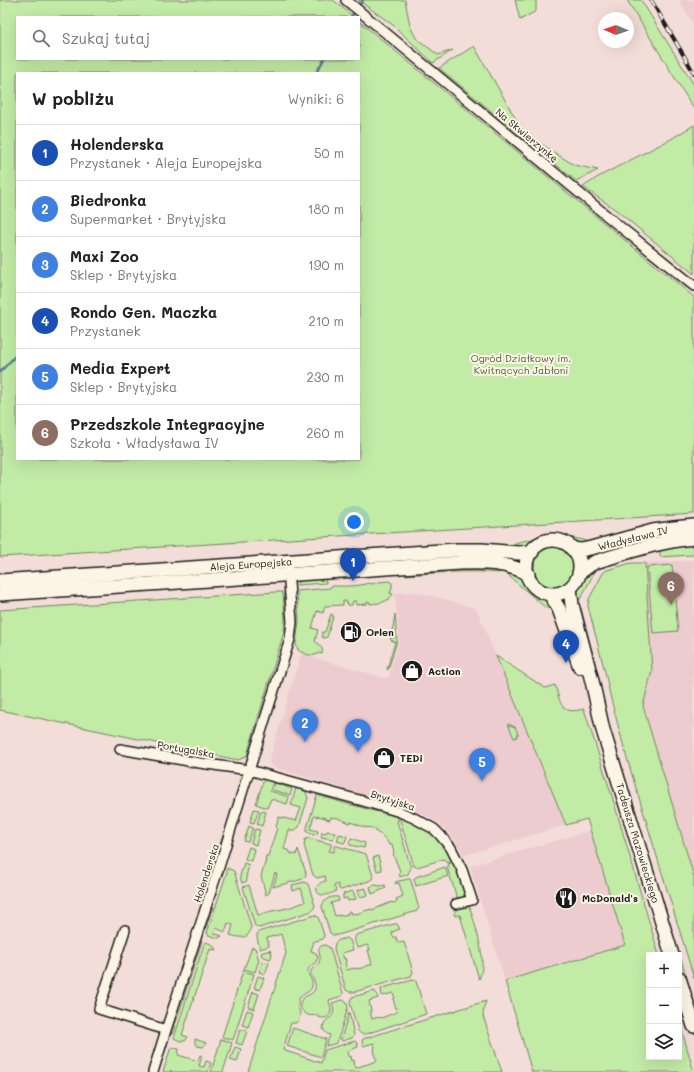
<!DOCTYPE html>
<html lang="pl">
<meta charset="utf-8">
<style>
:root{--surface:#fff;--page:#f6f6f6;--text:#222;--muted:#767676;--line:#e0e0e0;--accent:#ea580c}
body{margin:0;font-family:Mali,sans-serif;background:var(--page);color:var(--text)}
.controls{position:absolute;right:12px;bottom:12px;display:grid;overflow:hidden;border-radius:0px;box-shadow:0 4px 16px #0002}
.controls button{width:36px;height:36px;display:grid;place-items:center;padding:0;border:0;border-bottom:1px solid var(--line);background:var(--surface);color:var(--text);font:20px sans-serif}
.compass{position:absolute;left:598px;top:12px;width:36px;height:36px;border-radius:50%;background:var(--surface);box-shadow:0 4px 16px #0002;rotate:272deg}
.you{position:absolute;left:354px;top:522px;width:14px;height:14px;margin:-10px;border:3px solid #fff;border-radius:50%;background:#1a73e8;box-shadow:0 0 0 6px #1a73e833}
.badge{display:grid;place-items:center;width:26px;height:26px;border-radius:50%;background:var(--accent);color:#fff;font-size:13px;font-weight:700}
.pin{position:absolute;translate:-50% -33px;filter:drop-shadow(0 1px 2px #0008)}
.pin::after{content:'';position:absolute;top:21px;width:14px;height:12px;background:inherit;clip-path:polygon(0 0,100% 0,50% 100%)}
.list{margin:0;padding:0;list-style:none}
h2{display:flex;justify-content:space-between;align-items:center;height:52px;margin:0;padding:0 16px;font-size:17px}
h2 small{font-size:13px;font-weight:400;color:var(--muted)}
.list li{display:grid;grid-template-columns:26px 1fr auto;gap:12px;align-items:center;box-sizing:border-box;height:56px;padding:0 16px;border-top:1px solid var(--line)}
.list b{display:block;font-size:15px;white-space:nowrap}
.list p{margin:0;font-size:13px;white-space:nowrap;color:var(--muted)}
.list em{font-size:13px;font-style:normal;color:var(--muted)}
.icon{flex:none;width:22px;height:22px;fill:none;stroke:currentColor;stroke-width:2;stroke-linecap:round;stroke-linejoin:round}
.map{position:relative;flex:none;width:694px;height:1072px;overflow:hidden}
.search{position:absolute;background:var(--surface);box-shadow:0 4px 16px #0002;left:16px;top:16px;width:344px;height:44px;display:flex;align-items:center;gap:10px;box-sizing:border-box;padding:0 14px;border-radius:0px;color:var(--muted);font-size:15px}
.panel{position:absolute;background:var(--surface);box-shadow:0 4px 16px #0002;left:16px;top:72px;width:344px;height:388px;border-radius:0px}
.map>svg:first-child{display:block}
.built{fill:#edcccf}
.green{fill:#c2eba6;stroke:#6f8461;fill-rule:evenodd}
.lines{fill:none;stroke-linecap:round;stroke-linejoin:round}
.stream{stroke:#56838f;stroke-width:2.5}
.minor-casing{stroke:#1c1c1c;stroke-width:12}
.secondary-casing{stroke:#1c1c1c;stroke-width:16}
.minor{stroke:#fcf5e5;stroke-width:9}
.secondary{stroke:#fcf5e5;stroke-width:13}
.rail-casing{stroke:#1c1c1c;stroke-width:4}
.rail{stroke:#fcf5e5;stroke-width:2.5;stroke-dasharray:8;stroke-linecap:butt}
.labels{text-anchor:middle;stroke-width:4;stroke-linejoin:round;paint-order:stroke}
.street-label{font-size:10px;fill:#1c1c1c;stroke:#fcf5e5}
.park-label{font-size:10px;fill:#4e5a45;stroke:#fcf5e5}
.poi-label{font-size:10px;font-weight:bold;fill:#1c1c1c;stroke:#fcf5e5;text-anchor:start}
</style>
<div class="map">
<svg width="694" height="1072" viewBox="0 0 694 1072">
<rect width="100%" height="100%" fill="#f3ddd8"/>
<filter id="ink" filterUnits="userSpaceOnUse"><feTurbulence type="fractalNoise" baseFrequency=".025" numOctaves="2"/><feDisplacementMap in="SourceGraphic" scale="8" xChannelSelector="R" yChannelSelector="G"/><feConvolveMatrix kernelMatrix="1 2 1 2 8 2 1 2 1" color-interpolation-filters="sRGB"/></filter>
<g filter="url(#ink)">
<path class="built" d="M679 0H694V24Z
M694 560 693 660 694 877 643 706 652 671 645 563Z
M417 592 476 608 566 825 462 856 461 851 454 839 439 823 425 815 404 807 273 767 269 761 301 654 385 678H387L389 676 399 641 395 593Z
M591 830 625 945 505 981 470 866Z"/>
<path class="green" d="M0 0H333L354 17H17V59H359V21L694 297V514L0 557ZM17 73H359V459H17Z
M358 0H405L410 26 416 38 438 55 453 50 433 63 393 25Z
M515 0H536V11L520 20Z
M627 0H641L694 85V109Z
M474 46 524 133 574 165 598 170 576 181 439 68Z
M694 125V274L616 210 583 187 598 177 671 139Z
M548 535H557L584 540 586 541 587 545 578 544 564 537 554 535 546 536 540 539 524 548 512 549V545L515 543Z
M694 543V555H692L660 557V551L676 544Z
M534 567a20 20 0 1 1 40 0a20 20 0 1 1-40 0Z
M631 563H645L652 671 643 706 694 877V978L626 755 611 699 605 672 588 606 589 599 603 573 607 570Z
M672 565 678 631 653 633 647 567Z
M460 567 500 569 499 573C468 570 437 573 406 575L409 572Z
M595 568 594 573 581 598 579 600 576 601C577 587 585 577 595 568Z
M508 572 520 576 532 592 547 600 551 608H546L510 577Z
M325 578 326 583 296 585 301 579Z
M389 581 392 583V588L390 593 393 594C387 603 380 603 370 604V602H367V604L356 605V601H353L352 605H347L346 601H343V605L325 606 323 613 317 611 312 628 318 630 315 641C319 645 324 647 322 654L319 653C313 658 304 654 298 650L296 644 299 621 297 591 330 588 331 586C344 586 356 587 369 583L371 584 379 582Z
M277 592H282L283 593 285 619 284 632 247 755 243 758 238 760 0 710V610Z
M581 608 598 674 603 701 610 728 694 1002V1015L679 965V955H676L607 729 578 609Z
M331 614 333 615V617L327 637 324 638 322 637V632H325Z
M395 614 397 641 388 670 387 669 395 642 391 640 390 637 394 638 395 635 391 633 393 627Z
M496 656 545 688 555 685C561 704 560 715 584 709L612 796 659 955H649V1057H679V1021L694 1072H532L505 981 625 945 587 819 566 825Z
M508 724 515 727 518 734 516 738H514Z
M264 779 273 782 270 791 289 797 287 804 271 799 267 808 256 804Z
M275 783 292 789 290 795 273 790Z
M296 788 303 790 306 792 308 798 299 827 295 830H289L284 849 290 851V853L296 855 298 849 306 873 305 877 303 879 273 887 277 875 275 873 269 893 266 895 261 876 266 860H265L266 856H268L277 828 276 827 279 817 296 821 301 808 291 805Z
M317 795 351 805H353L370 810 398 816V821H397L411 868 408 874 400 877 399 872 400 871 393 854 394 853 392 845H389C387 840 381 834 376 832V829L367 827V828L350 822V823L335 817 334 818 331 817 330 820 326 819V818L318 816 317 817 314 816 310 829 318 831 317 834 314 835 307 832V828Z
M254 809 259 810 254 823 250 822Z
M261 811 266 812 262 826 257 824Z
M400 817C415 823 430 829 441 841 446 846 449 854 453 860L447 862 444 859 417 867 414 866 400 820Z
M249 826 253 828 248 842 244 841Z
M255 829 260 830 256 845 251 843Z
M327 831 335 833 333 839 321 837 322 832 326 833Z
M339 834 347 836 345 842 344 843 337 841Z
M308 838 331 844V847L329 851 334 852V846H337L366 854 373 876 372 879 369 881 341 890 339 889 338 884 334 886 336 890 335 892C331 893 326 896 322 895 313 893 316 882 326 881L325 876 317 878 313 875 304 845 305 840Z
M351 838 365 843 364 848 350 845 349 843Z
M249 847 254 849 251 861 245 859Z
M378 856 382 870 377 871 373 858Z
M454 862C458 873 463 884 464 896L461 899 460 897 457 898 447 867 449 866 448 864Z
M244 863 249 865 246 877 247 881 242 883 240 876Z
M445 867 448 876 416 886 414 879 416 877Z
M227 868 234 871 251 926C250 940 240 938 230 935L233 925 228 923 225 932 216 928 214 933 222 936 218 938 208 935V934L207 933 227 872Z
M408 879H410L411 881 418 905 419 907 417 911 338 935H333L330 933 322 907C323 899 331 896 338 897L339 901 331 903 335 916 339 915V916L348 914V912L351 911 352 914 356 913V914L371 909 372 910 392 902V903L397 902 396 899 403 896 399 883 396 884 395 882Z
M305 882 308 884 315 906 312 911 259 928 255 926 243 887 249 885 258 915 272 911 288 908 305 902 301 888 293 891 292 885Z
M375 885 380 886 385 885 386 888 372 894 370 887Z
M365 888 366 889 368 895 360 897 358 890Z
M353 891 356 899 348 901 347 898 343 899V894Z
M211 906 213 907 204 934H202Z
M467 906 470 908C475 925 488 962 479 979L460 915 455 916 454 915C455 908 462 908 467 906Z
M315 915 318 917 324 935 323 939 316 941H314L311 951 316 953 318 957 316 962C299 973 314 976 312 986 311 993 302 993 299 999 295 1008 305 1015 296 1023H291L283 1050 321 1063 325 1050 355 1041 357 1043 358 1047 348 1051 349 1057 351 1056 352 1061 354 1060 355 1068 377 1061 374 1054 375 1053 374 1049 375 1048 374 1043 363 1046 362 1041 363 1039 486 1001 484 1007 483 1016 502 1072H248L286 953 281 934 267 938 269 946 260 949 257 938V934L261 931Z
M394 924H397L400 929 392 932 393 937H396L398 943 404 942 413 972 411 976 354 992H350L346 990 334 949 335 943 339 940 347 938 350 940 353 950 342 953 344 959 345 958 346 962 345 963 347 970 354 968 355 969 359 968V969L372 964 368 950H370L368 945 357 948C356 944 353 939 356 935Z
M200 941H202L172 1035 171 1031Z
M206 942 213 945 216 950 210 949 182 1035 188 1037 185 1041H180L174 1038 204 944H205Z
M325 945 330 948 343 993 342 996 329 1000C329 1003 331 1006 331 1010 331 1019 321 1020 316 1015 308 1018 297 1010 301 1001 304 996 308 996 312 993 318 988 315 981 311 976 309 968 315 968 319 963 319 961 321 958 320 956 319 950 316 947 325 945Z
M252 947 255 948 259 960 255 972 244 969Z
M270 950 272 955 270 959 262 956 261 953Z
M263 961 269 963 265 974 259 972Z
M243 971 254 974 233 1040 222 1037Z
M258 976 264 978 260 990 254 988Z
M413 980 416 981 426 1014 366 1034C362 1034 360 1034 358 1031L350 1003V1001L352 997 375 991 378 998 369 1001 371 1011H370L372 1019 379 1017 380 1018 384 1017 397 1012 393 999 395 998 393 993 382 996 381 989 382 988Z
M253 992 259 994 254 1009 248 1007Z
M342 1000 346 1001 348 1007 337 1043 326 1046 330 1035C324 1033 321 1028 325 1022 327 1019 327 1020 330 1018 335 1014 334 1008 332 1003Z
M247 1010 253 1012 248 1027 242 1025Z
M349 1012 354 1035 352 1038 342 1041 341 1039Z
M293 1028 326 1039 321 1057 287 1046Z
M240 1029 247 1031 242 1045 236 1043Z
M195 1039 206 1043 203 1047 197 1046 195 1043Z
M221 1039 232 1043 223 1072H211Z
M171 1047 179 1049 178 1055 198 1061 200 1055 202 1056 199 1066 204 1067 206 1061 211 1063 208 1072H171V1070L170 1072H163Z
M235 1047 241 1049 237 1062 230 1060Z"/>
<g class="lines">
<path class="stream" d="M351 17 363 0
M316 73 324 59
M0 372 17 354"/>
<g class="minor-casing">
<path id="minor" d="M346 0 618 225 694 286
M120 749 200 763 249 770 363 801 400 812 414 818 434 829 440 835 451 848 462 870 472 900 456 904
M125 930 99 1009 166 1030
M153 1072 166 1030 219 867 290 639 292 622 288 569"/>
</g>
<g class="secondary-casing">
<path id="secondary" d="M526 567a27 27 0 1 1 54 0a27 27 0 1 1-54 0Z
M572 549 581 550 591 548 653 531 674 528 694 526
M579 573 590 565 595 562C629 552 659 541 694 538
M0 581 456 550H482L518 553 532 552
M570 588 572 605 592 681 603 730 672 955
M0 594 460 563C483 562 507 562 528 574
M550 594 559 609 580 667
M679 978 694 1026"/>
</g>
<use href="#minor" class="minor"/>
<use href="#secondary" class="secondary"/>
<g class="rail-casing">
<path id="rail" d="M651 0 694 73"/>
</g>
<use href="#rail" class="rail"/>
</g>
</g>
<defs>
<g id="fuel-disc" transform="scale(1.15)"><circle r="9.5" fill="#1c1c1c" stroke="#fcf5e5"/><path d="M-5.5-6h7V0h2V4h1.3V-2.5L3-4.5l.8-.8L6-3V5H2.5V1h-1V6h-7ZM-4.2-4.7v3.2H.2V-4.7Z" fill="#fff"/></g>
<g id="shop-disc" transform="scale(1.15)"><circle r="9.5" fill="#1c1c1c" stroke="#fcf5e5"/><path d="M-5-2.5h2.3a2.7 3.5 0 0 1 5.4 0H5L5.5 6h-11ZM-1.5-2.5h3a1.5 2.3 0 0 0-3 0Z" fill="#fff"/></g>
<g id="restaurant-disc" transform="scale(1.15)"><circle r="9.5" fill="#1c1c1c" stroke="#fcf5e5"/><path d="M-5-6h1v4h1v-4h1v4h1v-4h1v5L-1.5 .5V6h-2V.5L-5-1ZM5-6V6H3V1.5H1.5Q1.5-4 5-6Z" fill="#fff"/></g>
</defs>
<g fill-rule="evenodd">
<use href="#fuel-disc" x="351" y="632"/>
<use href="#shop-disc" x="412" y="671"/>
<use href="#shop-disc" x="384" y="758"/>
<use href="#restaurant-disc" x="566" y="898"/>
</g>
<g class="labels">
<g class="street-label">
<text transform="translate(527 135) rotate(40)" y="4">Na Skwierzynkę</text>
<text transform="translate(633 538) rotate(-14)" y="4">Władysława IV</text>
<text transform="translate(251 564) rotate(-4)" y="4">Aleja Europejska</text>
<text transform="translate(186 749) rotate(10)" y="4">Portugalska</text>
<text transform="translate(393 800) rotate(18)" y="4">Brytyjska</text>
<text transform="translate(638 843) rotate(73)" y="4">Tadeusza Mazowieckiego</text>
<text transform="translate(206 873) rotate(-72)" y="4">Holenderska</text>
</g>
<g class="park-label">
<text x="521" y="362">Ogród Działkowy im.<tspan x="521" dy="12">Kwitnących Jabłoni</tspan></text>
</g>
<g class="poi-label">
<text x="366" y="636">Orlen</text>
<text x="428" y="675">Action</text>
<text x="400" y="762">TEDi</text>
<text x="582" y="902">McDonald's</text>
</g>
</g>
</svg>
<div class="controls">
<button>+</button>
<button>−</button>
<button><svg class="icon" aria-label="layers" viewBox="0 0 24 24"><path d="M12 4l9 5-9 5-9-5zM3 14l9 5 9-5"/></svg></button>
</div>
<svg class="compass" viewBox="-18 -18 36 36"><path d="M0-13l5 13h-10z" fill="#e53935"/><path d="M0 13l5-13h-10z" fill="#767676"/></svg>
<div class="you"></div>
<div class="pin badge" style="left:353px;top:581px;background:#1a4fb4">1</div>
<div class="pin badge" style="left:305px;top:742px;background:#3f7fe0">2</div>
<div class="pin badge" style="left:358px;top:752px;background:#3f7fe0">3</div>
<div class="pin badge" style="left:566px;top:663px;background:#1a4fb4">4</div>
<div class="pin badge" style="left:482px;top:781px;background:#3f7fe0">5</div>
<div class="pin badge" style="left:671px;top:605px;background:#8d6e63">6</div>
<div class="search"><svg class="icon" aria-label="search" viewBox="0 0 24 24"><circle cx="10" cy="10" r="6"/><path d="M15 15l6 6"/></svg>Szukaj tutaj</div>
<section class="panel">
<h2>W pobliżu<small>Wyniki: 6</small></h2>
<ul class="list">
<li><span class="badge" style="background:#1a4fb4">1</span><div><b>Holenderska</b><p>Przystanek · Aleja Europejska</p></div><em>50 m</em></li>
<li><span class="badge" style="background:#3f7fe0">2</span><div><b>Biedronka</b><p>Supermarket · Brytyjska</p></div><em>180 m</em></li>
<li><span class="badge" style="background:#3f7fe0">3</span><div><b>Maxi Zoo</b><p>Sklep · Brytyjska</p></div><em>190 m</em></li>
<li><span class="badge" style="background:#1a4fb4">4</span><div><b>Rondo Gen. Maczka</b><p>Przystanek</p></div><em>210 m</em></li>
<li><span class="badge" style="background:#3f7fe0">5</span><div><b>Media Expert</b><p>Sklep · Brytyjska</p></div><em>230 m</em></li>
<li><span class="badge" style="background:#8d6e63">6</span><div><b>Przedszkole Integracyjne</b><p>Szkoła · Władysława IV</p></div><em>260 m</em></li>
</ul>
</section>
</div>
